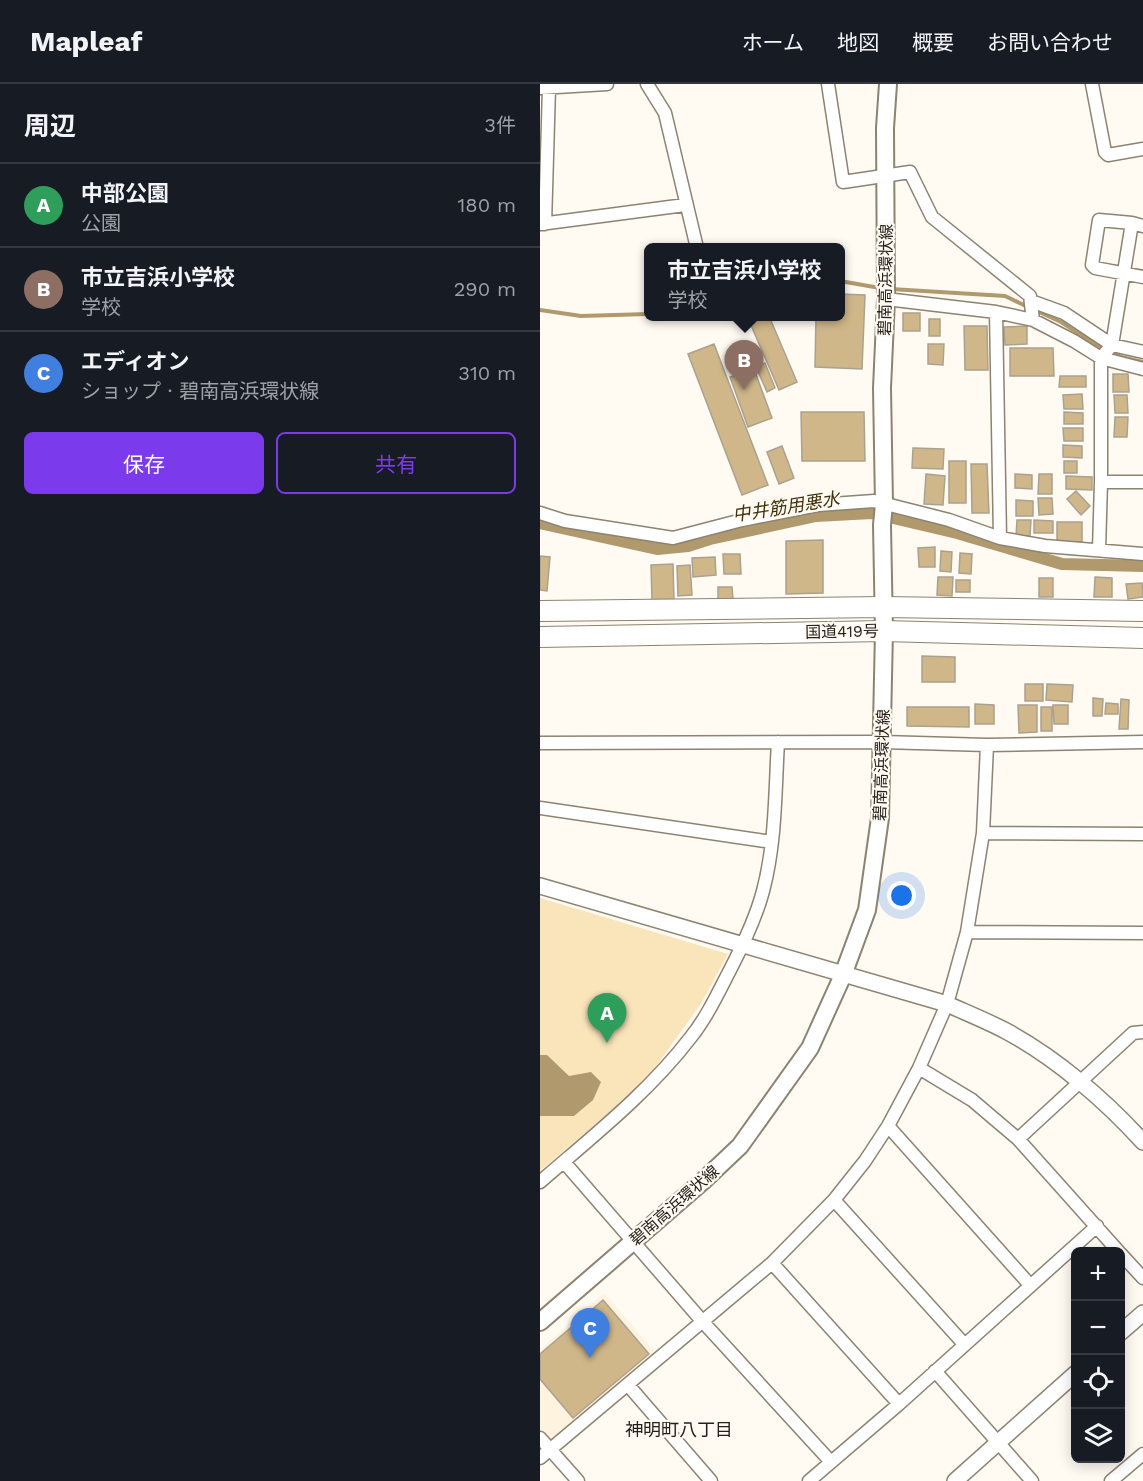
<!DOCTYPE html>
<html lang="ja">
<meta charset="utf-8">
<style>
:root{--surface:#171b24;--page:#20242c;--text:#f1f3f6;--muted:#9ea1a6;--line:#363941;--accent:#7c3aed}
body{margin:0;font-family:"Work Sans","Noto Sans JP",sans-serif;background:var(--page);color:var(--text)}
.controls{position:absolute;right:18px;bottom:18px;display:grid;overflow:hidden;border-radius:9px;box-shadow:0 3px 15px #0003}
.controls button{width:54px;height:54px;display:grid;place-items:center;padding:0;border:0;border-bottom:2px solid var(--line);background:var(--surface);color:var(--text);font:30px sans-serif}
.you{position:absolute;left:362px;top:812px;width:21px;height:21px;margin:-15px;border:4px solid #fff;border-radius:50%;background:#1a73e8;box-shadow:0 0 0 9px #1a73e833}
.badge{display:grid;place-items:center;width:39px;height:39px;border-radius:50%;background:var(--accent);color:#fff;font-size:20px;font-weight:700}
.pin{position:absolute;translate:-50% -50px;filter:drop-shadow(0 2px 3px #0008)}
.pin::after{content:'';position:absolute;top:32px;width:21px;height:18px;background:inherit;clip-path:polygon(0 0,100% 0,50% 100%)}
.popup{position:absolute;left:104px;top:159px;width:201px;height:78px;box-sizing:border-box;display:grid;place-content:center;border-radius:9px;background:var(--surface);filter:drop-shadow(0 2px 4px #0005);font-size:20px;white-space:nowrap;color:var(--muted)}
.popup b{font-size:22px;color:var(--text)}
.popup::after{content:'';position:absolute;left:50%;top:100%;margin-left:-12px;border:12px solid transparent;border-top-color:var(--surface)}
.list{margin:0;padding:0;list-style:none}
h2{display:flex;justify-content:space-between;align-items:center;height:78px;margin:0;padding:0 24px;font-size:26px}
h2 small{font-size:20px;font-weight:400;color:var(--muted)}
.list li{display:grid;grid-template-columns:39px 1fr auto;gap:18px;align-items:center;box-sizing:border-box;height:84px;padding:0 24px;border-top:2px solid var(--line)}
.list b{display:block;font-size:22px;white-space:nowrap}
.list p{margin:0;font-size:20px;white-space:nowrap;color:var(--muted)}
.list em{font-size:20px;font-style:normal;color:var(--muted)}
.actions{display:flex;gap:12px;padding:18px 24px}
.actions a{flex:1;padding:14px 0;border:2px solid var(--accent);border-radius:9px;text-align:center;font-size:21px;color:var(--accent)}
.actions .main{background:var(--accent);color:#fff}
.icon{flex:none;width:33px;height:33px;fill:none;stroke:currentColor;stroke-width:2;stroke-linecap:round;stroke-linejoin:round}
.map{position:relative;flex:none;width:603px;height:1397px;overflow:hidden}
header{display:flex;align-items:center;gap:36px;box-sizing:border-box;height:84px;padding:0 30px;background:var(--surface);border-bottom:2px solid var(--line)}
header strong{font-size:28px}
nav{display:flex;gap:33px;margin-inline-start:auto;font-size:21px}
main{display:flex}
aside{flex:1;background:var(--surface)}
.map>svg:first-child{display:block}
.built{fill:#fef3de}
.green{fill:#fae4ba}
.water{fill:#b0996d}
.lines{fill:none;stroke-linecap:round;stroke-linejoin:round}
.stream{stroke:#b0996d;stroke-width:4}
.canal{stroke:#b0996d;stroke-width:12}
.building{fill:#cfb78a;stroke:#aaa18f;stroke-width:1.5}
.minor-casing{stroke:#8c8371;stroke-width:15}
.tertiary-casing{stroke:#8c8371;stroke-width:18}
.secondary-casing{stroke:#8c8371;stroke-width:20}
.trunk-casing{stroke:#8c8371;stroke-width:22}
.minor{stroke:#fff;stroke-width:12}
.tertiary{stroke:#fff;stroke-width:15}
.secondary{stroke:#fff;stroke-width:16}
.trunk{stroke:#fff;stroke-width:20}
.labels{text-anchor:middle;stroke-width:4.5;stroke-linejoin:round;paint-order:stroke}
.street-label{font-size:16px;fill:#24201a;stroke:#fffbf3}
.water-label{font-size:18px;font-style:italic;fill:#412f09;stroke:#fffbf3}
.neighbourhood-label{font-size:18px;fill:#24201a;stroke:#fffbf3}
</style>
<header>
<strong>Mapleaf</strong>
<nav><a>ホーム</a><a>地図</a><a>概要</a><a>お問い合わせ</a></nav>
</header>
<main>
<aside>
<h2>周辺<small>3件</small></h2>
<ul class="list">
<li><span class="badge" style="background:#2e9e5b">A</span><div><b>中部公園</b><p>公園</p></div><em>180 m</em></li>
<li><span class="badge" style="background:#8d6e63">B</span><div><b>市立吉浜小学校</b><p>学校</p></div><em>290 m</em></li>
<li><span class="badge" style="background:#3f7fe0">C</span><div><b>エディオン</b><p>ショップ · 碧南高浜環状線</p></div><em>310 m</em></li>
</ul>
<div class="actions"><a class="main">保存</a><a>共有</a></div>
</aside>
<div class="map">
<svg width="603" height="1397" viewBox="0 0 603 1397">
<rect width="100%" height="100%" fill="#fffbf3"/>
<path class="built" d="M64 1209 116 1269 0 1367V1266Z"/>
<path class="green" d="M0 814 188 870 162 918 104 999 0 1087Z"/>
<path class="water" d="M0 971H7L29 992 51 988 61 998 53 1016 34 1032H0Z"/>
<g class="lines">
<path class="stream" d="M300 197 340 204
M351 205 465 212 488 223
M0 226 41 232 108 230
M495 226 521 238 557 261 581 273 603 278"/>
<path class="canal" d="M0 439 117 465 148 462 170 455 276 432 332 429 417 449 522 480 603 482"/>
</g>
<path class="building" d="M300 210 325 211 322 285 275 283 276 232H300Z
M363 229H380V247H363Z
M207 232H229L257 298 239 306Z
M389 235H400V252H389Z
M424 242H447L448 286H425Z
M487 242V260L465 261 464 243Z
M174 260 228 401 202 411 148 270Z
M388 260H404L403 281 388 280Z
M207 264 211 278 198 282 194 269Z
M470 264H513L514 292H470Z
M225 279 235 304 227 308 216 283Z
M214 285 232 334 208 343 190 293Z
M573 290H588L589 308H573Z
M520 292H546V303H519Z
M542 310 543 325H524L523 311Z
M574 311H587L588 329H575Z
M261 328H324L325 377H262Z
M524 328 543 329V340H524Z
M575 333H588L587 353H574Z
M523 344H543V357H524Z
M523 361 542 362V374L523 373Z
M242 362 254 394 239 400 227 368Z
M373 364 404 365 403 385 372 384Z
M409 377H426V419H409Z
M524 377H537V389H524Z
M431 380H447L449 429H432Z
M386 390 405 392 403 421 384 420Z
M475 390 492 391V405L475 404Z
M499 390H512V410H498Z
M526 392 552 393V406L526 405Z
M536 407 550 422 541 431 527 415Z
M498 414H512L513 430 499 431Z
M476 416 493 417V432H476Z
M477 436H491L490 452H476Z
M494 436 513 437V449H494Z
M517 438H542V458H517Z
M283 456V509L246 510V457Z
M395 463V483H379L378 464Z
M401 467 412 468 411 488 400 487Z
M420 469 432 470 431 490 419 489Z
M183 470H200L201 490H184Z
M0 472 10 473 7 507 0 506Z
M175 473 176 491 153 493 152 474Z
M133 480 134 516H112L111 481Z
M150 481 152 511 138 512 137 482Z
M398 493H413L412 512 397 511Z
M555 493 572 494V513H554Z
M499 494H513V513H499Z
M416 496H430V508H416Z
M602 499 603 513 588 515 586 500Z
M178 503H192L193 515H178Z
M382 572 415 573V598H382Z
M485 600H503V617H485Z
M507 600 533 601 532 618 506 616Z
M553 614 563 615 562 632H553Z
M581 615 589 616 588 645H579Z
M566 619 578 620V630H565Z
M435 620 454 621V640H435Z
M478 621H497V648L479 649Z
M513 621H528V640H514Z
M367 623H429V643L367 642Z
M501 623H512V647H501Z
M63 1216 109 1270 33 1334 0 1295V1270Z"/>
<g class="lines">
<g class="minor-casing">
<path id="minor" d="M107 0 125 29 157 164
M288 0 303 98 370 88 392 133 490 212 493 236
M552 0 565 68 568 71 603 65
M0 4 67 0
M592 139 559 136 552 181 555 184 603 193
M0 140 145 121
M5 140 9 4
M603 142 592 139 572 261 561 274V398H603
M346 215 456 228 493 236 534 257 561 274 603 285
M491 217 524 229 572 261 603 268
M456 228 460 454
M0 429 25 437 133 454 202 436 278 421 334 417 409 436 460 454 505 462 603 470
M559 466 561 398
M0 659 342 658 447 661 603 658
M0 724 232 758
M443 749 603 750
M427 848 603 849
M379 984 432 1016 478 1055 579 1168
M348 1042 490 1201
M478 1055 593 949 603 948
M24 1078 163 1238 291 1378
M0 1098C53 1052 108 1009 151 953 167 933 178 909 190 886 203 861 216 834 223 807 236 758 235 707 238 658
M294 1116 424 1260
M580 1169 603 1194
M232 1179 359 1320
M395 1287 492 1397
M88 1301 171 1397
M0 1354 38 1397
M0 1374 232 1179 294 1116 325 1077 348 1042 379 984 407 920 427 848 443 749 447 661
M269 1397 359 1320 557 1142
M571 1397 603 1370"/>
</g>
<g class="tertiary-casing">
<path id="tertiary" d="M0 802 407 920C427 929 447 937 466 947 516 974 565 1016 603 1058
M580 1249 603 1229
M415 1397 536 1289"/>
</g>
<g class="secondary-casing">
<path id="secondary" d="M0 1238 163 1097 200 1062 270 964 303 891 327 826 340 734 344 547 342 441 344 420 342 304 346 215 345 44 348 0"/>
</g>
<g class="trunk-casing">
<path id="trunk" d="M0 527 343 523 603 527
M0 553 344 547 603 554"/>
</g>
<use href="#minor" class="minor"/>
<use href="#tertiary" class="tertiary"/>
<use href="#secondary" class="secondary"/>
<use href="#trunk" class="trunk"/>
</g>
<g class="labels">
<g class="street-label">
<text transform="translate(345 196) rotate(-89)" y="6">碧南高浜環状線</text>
<text transform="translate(302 547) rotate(-1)" y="6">国道419号</text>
<text transform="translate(341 681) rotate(-88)" y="6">碧南高浜環状線</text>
<text transform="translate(134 1121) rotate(-41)" y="6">碧南高浜環状線</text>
</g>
<g class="water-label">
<text transform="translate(246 423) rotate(-9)" y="6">中井筋用悪水</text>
</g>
<g class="neighbourhood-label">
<text x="139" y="1352">神明町八丁目</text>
</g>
</g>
</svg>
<div class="controls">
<button>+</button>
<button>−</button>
<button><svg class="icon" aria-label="locate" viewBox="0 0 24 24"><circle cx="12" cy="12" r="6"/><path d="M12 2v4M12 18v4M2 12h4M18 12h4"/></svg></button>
<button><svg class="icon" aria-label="layers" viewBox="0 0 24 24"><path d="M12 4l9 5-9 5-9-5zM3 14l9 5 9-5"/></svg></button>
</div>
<div class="you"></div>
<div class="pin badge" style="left:67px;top:959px;background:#2e9e5b">A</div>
<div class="pin badge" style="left:204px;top:306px;background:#8d6e63">B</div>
<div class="popup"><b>市立吉浜小学校</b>学校</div>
<div class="pin badge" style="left:50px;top:1274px;background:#3f7fe0">C</div>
</div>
</main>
